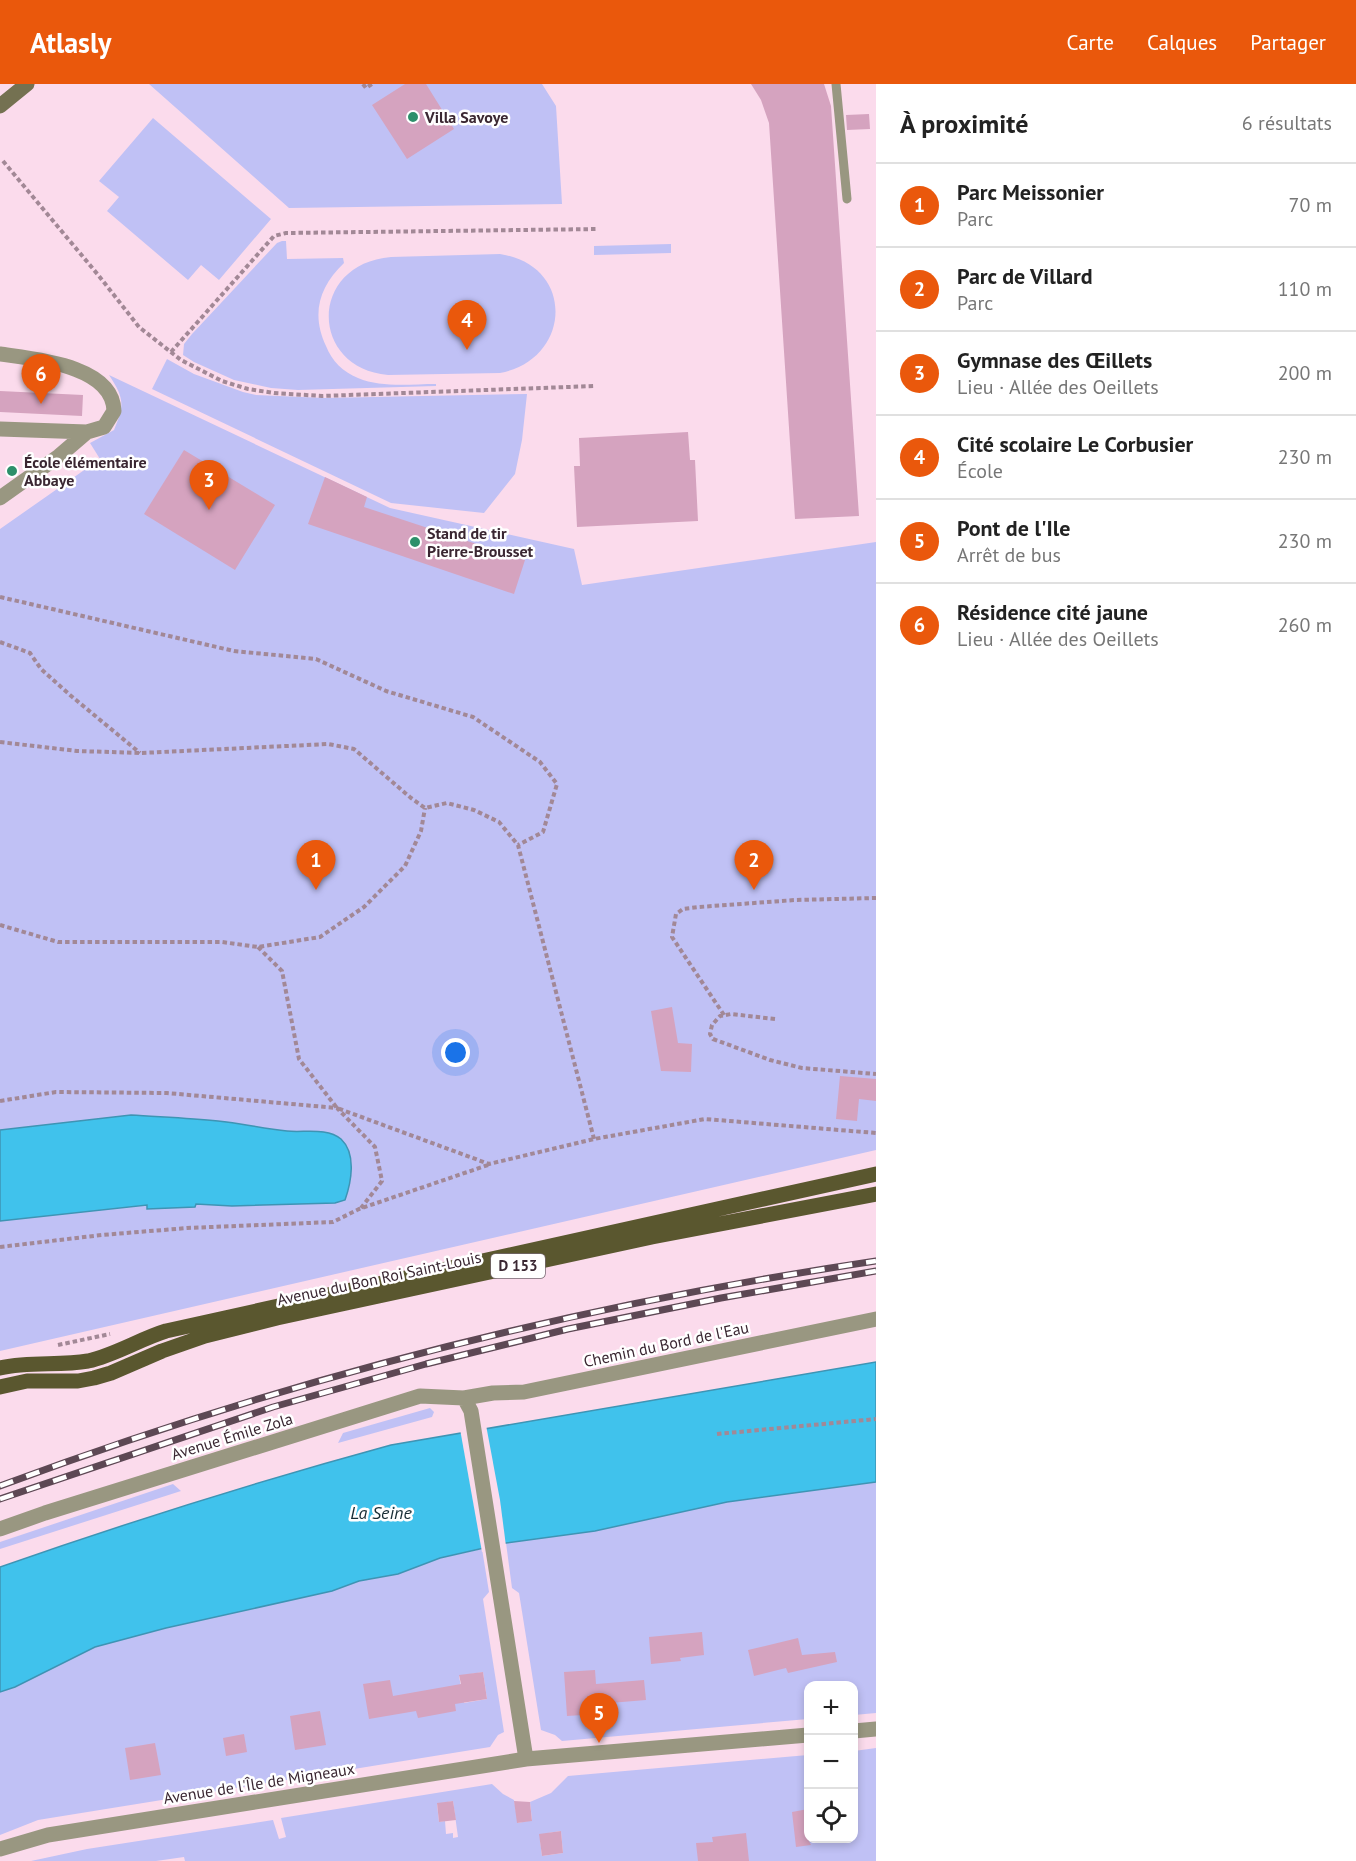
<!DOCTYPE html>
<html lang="fr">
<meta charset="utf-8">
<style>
:root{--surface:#fff;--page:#f6f6f6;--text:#222;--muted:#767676;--line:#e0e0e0;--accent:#ea580c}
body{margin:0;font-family:"PT Sans",sans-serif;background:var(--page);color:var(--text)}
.controls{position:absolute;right:18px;bottom:18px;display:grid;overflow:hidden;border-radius:12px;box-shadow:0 3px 9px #0003}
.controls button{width:54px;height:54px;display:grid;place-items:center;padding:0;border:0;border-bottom:2px solid var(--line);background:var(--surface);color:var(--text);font:30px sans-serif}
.you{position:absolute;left:456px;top:969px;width:21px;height:21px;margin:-15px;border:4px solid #fff;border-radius:50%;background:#1a73e8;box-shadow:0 0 0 9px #1a73e833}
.badge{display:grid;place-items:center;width:39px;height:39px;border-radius:50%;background:var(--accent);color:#fff;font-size:20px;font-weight:700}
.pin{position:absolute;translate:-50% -50px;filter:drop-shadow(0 2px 3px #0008)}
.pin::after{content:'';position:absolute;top:32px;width:21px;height:18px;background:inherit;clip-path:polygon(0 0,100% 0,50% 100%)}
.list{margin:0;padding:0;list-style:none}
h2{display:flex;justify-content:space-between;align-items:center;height:78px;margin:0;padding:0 24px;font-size:26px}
h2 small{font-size:20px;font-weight:400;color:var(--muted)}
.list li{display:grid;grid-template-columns:39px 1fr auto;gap:18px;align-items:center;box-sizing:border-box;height:84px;padding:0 24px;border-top:2px solid var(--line)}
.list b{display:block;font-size:22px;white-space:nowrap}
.list p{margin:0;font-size:20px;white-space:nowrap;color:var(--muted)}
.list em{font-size:20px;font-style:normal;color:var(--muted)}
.icon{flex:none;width:33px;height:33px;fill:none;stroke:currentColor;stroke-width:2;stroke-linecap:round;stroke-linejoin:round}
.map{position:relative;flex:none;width:876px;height:1777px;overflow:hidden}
header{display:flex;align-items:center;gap:36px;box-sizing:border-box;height:84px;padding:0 30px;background:var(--accent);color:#fff}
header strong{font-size:28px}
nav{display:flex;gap:33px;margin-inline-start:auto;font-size:21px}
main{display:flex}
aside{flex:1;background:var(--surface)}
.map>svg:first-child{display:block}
.green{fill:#c0c1f5;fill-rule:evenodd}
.water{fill:#40c2ec;stroke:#3e94b4;stroke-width:1.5}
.pier{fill:#fbdbec}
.building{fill:#d5a3bf}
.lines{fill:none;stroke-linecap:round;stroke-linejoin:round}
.path{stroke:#a28896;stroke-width:4;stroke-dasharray:4.5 3;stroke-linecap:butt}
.lane{stroke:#999781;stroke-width:9}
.street{stroke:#999781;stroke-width:15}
.secondary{stroke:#747151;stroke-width:15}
.primary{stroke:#5a572f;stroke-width:15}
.rail-casing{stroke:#5d4854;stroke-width:7}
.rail{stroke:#fff;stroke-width:4.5;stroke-dasharray:14;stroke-linecap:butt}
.poi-dot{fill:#2d906b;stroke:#fff;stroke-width:2}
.labels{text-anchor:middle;stroke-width:5;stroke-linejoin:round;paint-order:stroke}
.shield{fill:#fff;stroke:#756870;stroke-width:1.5}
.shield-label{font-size:15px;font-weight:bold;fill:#3a2732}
.poi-label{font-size:16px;font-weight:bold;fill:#3a2732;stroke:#fff;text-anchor:start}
.street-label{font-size:16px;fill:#3a2732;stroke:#fff}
.water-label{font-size:18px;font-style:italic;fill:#182d35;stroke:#fff}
</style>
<header>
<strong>Atlasly</strong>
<nav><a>Carte</a><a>Calques</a><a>Partager</a></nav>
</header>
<main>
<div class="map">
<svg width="876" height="1777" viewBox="0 0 876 1777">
<rect width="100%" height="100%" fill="#fbdbec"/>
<path class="green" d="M149 0H542L556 22 562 120 289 124Z
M153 34 271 135 219 196 201 181 188 196 107 127 119 113 99 97Z
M282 157H286L287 175 343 174 344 179C319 203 311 230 326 262 332 277 343 288 358 294 382 304 410 300 436 300V302L298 306 271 304 234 296 194 278 183 271 184 260 192 250 277 159Z
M671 160V169L594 171V162Z
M500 170C577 182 571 276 500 289L388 291C309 284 308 180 391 173Z
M167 275 194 290 243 308 256 311 324 314 527 310 522 356 515 390 484 429 391 419 152 305Z
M109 291 390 424 574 465 582 501 876 458V1066L0 1267V445L100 375 90 359 114 346C125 320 124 314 109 291Z
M430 1324 434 1328 432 1333 338 1359 343 1349Z
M876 1398V1629L854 1631V1602H808V1635L562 1657 555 1651 541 1646 519 1509 512 1504 506 1459 595 1447 727 1418Z
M173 1400 181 1407 0 1465V1458Z
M482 1465 489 1508 483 1515 504 1648 498 1651 490 1663 38 1736 0 1751V1608L15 1603 95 1563 166 1544 332 1507 359 1497 398 1490 440 1474ZM483 1588 487 1615 464 1619 459 1592Z
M876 1664V1777H185L184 1773 156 1777H31L87 1765 273 1736 279 1755 286 1753 281 1734 492 1700 503 1710 514 1716 518 1739 532 1736 530 1718 551 1709 568 1692 808 1671V1754H854V1667ZM453 1717 458 1753 453 1754V1749L446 1750 445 1737 439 1738 437 1720ZM561 1747 563 1769 542 1772 540 1756 548 1754V1749Z"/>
<path class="water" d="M131 1031C160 1033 189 1034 218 1037 241 1039 264 1045 287 1047 303 1049 327 1043 341 1055 357 1070 351 1099 345 1116L335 1119 232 1122 196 1120 195 1123 147 1125V1121L0 1137V1046Z
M876 1278V1398L727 1418 595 1447 506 1459 440 1474 398 1490 359 1497 332 1507 166 1544 95 1563 15 1603 0 1608V1483C129 1438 259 1397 391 1361Z"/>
<path class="pier" d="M486 1341 500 1416 506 1462 482 1468 460 1345Z"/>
<path class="building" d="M405 0H426L454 45 407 75 372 21Z
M751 0H824L831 22 859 432 795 435 769 39 761 16Z
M869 30 870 45 847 46 846 31Z
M0 307 83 311 82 332 0 328Z
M688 348 690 376H695L698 437 577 443 574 382H580L579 354Z
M184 366 275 421 235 486 144 430Z
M325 393 367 413 364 423 525 476 514 510 308 440Z
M672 923 678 959 692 960 691 988 661 987 651 927Z
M840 992 876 995V1017L859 1015 857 1037 836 1035Z
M702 1548 704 1571 680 1574 681 1577 651 1580 649 1553Z
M798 1554 802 1571 835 1568 837 1578 788 1589 786 1584 754 1592 748 1566Z
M595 1586 596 1600 644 1596 646 1616 598 1620 599 1630 567 1632 564 1588Z
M483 1588 487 1615 455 1620 456 1627 418 1634 416 1627 369 1635 363 1600 390 1596 393 1612 461 1600 459 1591Z
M320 1627 326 1661 295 1666 290 1632Z
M244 1650 247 1668 226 1672 223 1654Z
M155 1659 161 1691 130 1696 125 1664Z
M453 1717 456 1736 439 1738 437 1719Z
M514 1717 530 1718 532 1737 517 1739Z
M808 1725V1755L811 1761 796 1763 792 1728Z
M561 1747 563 1769 542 1772 539 1750Z
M746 1749 749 1777H698L696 1759 713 1758 712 1753Z"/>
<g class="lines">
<path class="path" d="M363 0 366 4 372 0
M3 77 99 192 139 243 181 276 222 297 248 305 274 309 322 312 595 302
M171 268 274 152 286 149 598 145
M0 513 234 567 316 575 386 607 473 633 540 678 557 700 543 748 518 761
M0 558 30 569 41 585 70 611 140 669
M0 658 77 667 141 669 328 660 354 665 411 714 425 724 447 719 474 726 499 738 518 761 594 1055
M0 841 58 858H222L258 863 320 853 364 823 405 782 421 747 425 724
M258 863 282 887 299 975 337 1024 489 1080 594 1055 705 1035 876 1049
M724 931 672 853 676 830 683 825 699 823 795 816 876 814
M775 935 731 930 720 932 712 941 710 950 713 955 770 976 802 984 876 990
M0 1017 56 1008 167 1009 337 1024 375 1063 382 1097 361 1124
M0 1163 102 1151 187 1144 333 1138 359 1125 488 1081
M58 1261 110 1250
M717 1350 876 1335"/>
<path class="lane" d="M836 0 847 115"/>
<path class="street" d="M0 270C34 275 113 281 114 327L104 343 87 348 0 345
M0 414 59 372 87 348
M464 1314 493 1309 524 1308 876 1235
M0 1445 45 1429 420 1312 464 1314 471 1327 526 1675
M854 1647 876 1645
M0 1765 48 1751 526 1675 808 1651"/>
<path class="secondary" d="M0 22 27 0"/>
<path class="primary" d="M0 1284C29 1277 59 1282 88 1277 115 1271 140 1255 166 1247L876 1090
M0 1303 27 1297H78L94 1294 111 1289 162 1267 205 1252 277 1234 652 1153 876 1110"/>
<g class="rail-casing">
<path id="rail" d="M0 1402C281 1297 579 1221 876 1177
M0 1415 273 1323 426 1280 568 1245 721 1214 876 1187"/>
</g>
<use href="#rail" class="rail"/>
</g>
<g class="poi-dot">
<circle cx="413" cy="33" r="6"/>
<circle cx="12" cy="387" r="6"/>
<circle cx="415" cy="458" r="6"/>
</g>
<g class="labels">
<rect class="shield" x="491" y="1170" width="54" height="24" rx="4.5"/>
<g class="shield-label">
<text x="518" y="1187">D 153</text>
</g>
<g class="poi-label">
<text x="425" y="39">Villa Savoye</text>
<text x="24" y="384">École élémentaire<tspan x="24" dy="18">Abbaye</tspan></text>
<text x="427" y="455">Stand de tir<tspan x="427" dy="18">Pierre-Brousset</tspan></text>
</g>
<g class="street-label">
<text transform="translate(379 1194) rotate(-12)" y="6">Avenue du Bon Roi Saint-Louis</text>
<text transform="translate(666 1260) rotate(-12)" y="6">Chemin du Bord de l'Eau</text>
<text transform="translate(232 1352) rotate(-17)" y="6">Avenue Émile Zola</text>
<text transform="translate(259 1699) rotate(-9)" y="6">Avenue de l'Île de Migneaux</text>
</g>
<g class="water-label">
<text x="381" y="1435">La Seine</text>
</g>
</g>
</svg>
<div class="controls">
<button>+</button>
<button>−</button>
<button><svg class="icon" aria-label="locate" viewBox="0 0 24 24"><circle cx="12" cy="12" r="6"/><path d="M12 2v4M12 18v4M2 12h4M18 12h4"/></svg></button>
</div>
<div class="you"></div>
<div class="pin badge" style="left:316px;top:806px">1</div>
<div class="pin badge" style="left:754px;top:806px">2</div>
<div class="pin badge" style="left:209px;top:426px">3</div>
<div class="pin badge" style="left:467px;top:266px">4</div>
<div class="pin badge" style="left:599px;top:1659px">5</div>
<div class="pin badge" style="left:41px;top:320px">6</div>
</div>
<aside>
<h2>À proximité<small>6 résultats</small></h2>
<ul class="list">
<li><span class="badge">1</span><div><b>Parc Meissonier</b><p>Parc</p></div><em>70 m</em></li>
<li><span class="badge">2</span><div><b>Parc de Villard</b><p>Parc</p></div><em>110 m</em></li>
<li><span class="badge">3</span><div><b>Gymnase des Œillets</b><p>Lieu · Allée des Oeillets</p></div><em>200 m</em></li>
<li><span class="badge">4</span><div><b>Cité scolaire Le Corbusier</b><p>École</p></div><em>230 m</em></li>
<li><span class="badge">5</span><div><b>Pont de l'Ile</b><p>Arrêt de bus</p></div><em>230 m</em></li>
<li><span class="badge">6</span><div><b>Résidence cité jaune</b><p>Lieu · Allée des Oeillets</p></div><em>260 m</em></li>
</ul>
</aside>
</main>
